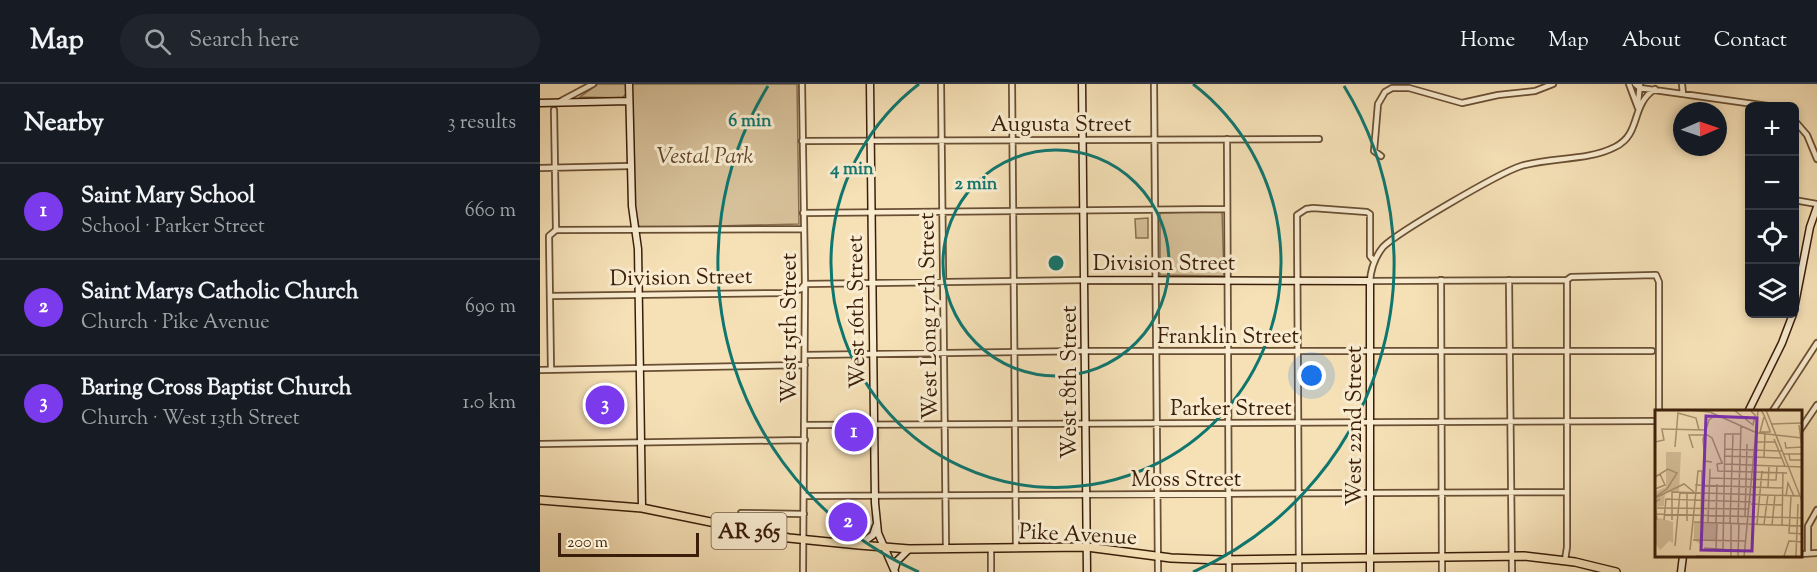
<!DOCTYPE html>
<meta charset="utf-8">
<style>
:root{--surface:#171b24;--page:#20242c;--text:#f1f3f6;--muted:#9ea1a6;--line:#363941;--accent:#7c3aed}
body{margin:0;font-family:"Sorts Mill Goudy",serif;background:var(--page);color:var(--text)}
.controls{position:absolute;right:18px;top:18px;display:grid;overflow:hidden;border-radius:9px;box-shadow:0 3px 9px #0003}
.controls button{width:54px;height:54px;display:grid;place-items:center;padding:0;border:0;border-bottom:2px solid var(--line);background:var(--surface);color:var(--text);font:30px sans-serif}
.compass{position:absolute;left:1133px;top:18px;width:54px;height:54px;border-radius:50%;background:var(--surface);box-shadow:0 3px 9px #0003;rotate:88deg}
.scale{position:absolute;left:18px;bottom:15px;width:141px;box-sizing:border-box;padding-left:6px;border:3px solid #3b1e09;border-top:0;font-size:16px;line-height:21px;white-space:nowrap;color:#3b1e09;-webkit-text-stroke:4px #f9ecd0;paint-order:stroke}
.you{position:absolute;left:772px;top:292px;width:21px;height:21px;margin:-15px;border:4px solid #fff;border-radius:50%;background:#1a73e8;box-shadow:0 0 0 9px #1a73e833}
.badge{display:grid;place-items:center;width:39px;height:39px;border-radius:50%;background:var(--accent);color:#fff;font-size:20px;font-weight:700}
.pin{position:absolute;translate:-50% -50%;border:3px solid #fff;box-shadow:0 2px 6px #0006}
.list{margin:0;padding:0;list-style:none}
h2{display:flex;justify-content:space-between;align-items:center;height:78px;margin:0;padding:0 24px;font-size:26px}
h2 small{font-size:20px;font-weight:400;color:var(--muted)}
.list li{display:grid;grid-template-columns:39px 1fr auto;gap:18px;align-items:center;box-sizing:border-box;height:96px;padding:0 24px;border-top:2px solid var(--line)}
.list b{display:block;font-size:22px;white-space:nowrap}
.list p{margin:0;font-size:20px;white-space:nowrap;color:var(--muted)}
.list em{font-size:20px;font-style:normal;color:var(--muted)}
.icon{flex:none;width:33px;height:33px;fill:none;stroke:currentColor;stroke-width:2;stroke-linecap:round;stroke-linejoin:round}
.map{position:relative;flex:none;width:1277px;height:488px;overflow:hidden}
header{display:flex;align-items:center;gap:36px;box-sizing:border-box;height:84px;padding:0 30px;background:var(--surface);border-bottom:2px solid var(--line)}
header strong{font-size:28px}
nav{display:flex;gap:33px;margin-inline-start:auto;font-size:21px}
.search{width:420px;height:54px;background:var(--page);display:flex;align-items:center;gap:15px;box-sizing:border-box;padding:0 21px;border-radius:33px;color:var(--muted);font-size:22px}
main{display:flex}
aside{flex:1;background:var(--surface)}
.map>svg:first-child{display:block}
.green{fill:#d6c099;stroke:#886f51;stroke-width:1.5}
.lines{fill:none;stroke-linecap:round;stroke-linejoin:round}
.street-casing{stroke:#6a4f34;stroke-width:8}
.secondary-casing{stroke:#3b1e09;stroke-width:9}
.primary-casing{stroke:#3b1e09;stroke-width:10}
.street{stroke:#f9ecd0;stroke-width:4.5}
.secondary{stroke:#f9ecd0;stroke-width:6}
.primary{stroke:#f6e1b7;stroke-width:7}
.ring{fill:none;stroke:#0f766e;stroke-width:3}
.labels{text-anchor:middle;stroke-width:6;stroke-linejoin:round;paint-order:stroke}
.shield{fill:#f9ecd0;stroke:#745c45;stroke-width:1.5}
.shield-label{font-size:21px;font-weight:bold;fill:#3b1e09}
.street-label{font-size:22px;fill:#3b1e09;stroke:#f9ecd0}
.park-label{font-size:22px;font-style:italic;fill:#62462d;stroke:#f9ecd0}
.inset-road{fill:none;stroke:#ab9371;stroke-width:1.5}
.view{fill:#7b2cbf;fill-opacity:0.15;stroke:#7b2cbf;stroke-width:3}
.inset-edge{fill:none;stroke:#3b1e09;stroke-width:3}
.centre{fill:#0f766e;stroke:#f9ecd0;stroke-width:3}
.ring-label{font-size:18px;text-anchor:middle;font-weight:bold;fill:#0f766e;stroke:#f9ecd0;stroke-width:6;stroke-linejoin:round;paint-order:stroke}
</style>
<header>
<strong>Map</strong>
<div class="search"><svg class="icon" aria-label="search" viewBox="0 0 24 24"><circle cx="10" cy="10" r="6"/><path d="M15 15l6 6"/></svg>Search here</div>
<nav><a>Home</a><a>Map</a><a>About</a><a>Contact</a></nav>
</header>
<main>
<aside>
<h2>Nearby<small>3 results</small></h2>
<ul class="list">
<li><span class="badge">1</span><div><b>Saint Mary School</b><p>School · Parker Street</p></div><em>660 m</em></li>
<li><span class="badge">2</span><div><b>Saint Marys Catholic Church</b><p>Church · Pike Avenue</p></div><em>690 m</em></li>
<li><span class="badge">3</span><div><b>Baring Cross Baptist Church</b><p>Church · West 13th Street</p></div><em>1.0 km</em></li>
</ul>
</aside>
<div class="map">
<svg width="1277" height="488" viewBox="0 0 1277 488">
<rect width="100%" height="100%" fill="#f6e1b7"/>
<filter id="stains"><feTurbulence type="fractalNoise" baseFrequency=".00333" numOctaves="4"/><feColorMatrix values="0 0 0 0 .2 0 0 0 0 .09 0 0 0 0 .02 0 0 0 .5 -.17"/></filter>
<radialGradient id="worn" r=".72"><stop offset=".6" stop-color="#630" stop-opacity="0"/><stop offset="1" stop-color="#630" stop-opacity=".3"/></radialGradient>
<path class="green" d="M58 0H86V10L82 14 40 13Z
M92 0H257L259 140 99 144 94 120Z
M682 127 684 192 620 191V129Z
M608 134V154H596L595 135Z"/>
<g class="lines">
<g class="street-casing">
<path id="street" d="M262 0 265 200 263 488
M401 0 406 464
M472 0 476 463
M614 0 618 488
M1089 0 1098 24
M1095 0 1100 4 1228 22
M1142 0 1143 10
M1115 5C1090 21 1102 50 1075 63 1048 77 1011 73 981 82 959 89 858 148 843 163 835 173 831 184 830 197L1027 196 1031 193 1116 191 1119 198V328
M21 17 53 0
M1098 19 1100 0
M14 26 16 146
M1254 36 1267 51 1277 75
M687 55 689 488
M262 57 779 55
M841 72 834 67 838 20 845 8 852 4H869L922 19 958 11 995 7 1013 0
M0 84 90 82
M1254 116 1277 120
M263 129 687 125
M16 146 264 145
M901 196 902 488
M969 196 972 488
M10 212 245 209 261 205 265 200 546 196
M265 271 546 267H1112
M0 286 265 281
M11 286 9 152 16 146
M1232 328 1277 259
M265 341 1116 337
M1260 346 1277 321
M0 360 265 356
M265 412 1027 408
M201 429 264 430
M451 464V488
M1268 469V442L1277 426
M1260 470 1277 469
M1025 476 1027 463V196
M759 488 757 131 766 125 773 124 827 128 830 130V172L834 177"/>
</g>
<g class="secondary-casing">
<path id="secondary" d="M89 0 92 122 98 165 102 424
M330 0 335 419 338 449 355 488
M542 0 547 488
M0 19 89 17
M546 196 830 197V488
M1254 225 1270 143 1277 123
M1208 328 1242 259 1253 230
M319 461 333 451 336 442
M355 484 357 477 369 465
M1141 488 1143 472"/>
</g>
<g class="primary-casing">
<path id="primary" d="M0 416 102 424 249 454 319 461 369 465 547 463 631 474 681 476 984 472 1035 478 1076 488"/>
</g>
<use href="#street" class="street"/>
<use href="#secondary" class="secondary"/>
<use href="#primary" class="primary"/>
</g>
<g class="ring">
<circle cx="516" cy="179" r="113"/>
<path d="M653 0A225 225 0 1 1 379 0"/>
<path d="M379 488A338 338 0 0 1 228 2M804 2A338 338 0 0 1 653 488"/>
</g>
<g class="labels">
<rect class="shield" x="171.5" y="429" width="75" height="36" rx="4.5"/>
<g class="shield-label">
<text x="209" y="454">AR 365</text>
</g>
<g class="street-label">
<text x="521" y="47">Augusta Street</text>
<text x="624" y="186">Division Street</text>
<text transform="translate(141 192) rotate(-1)" y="8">Division Street</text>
<text transform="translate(315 228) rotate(-91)" y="8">West 16th Street</text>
<text transform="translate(387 232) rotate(-91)" y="8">West Long 17th Street</text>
<text transform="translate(248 244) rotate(-90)" y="8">West 15th Street</text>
<text x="688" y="259">Franklin Street</text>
<text transform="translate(528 298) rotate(-90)" y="8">West 18th Street</text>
<text x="691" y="331">Parker Street</text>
<text transform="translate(813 342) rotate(-90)" y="8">West 22nd Street</text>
<text x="646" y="402">Moss Street</text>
<text transform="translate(538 449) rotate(3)" y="8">Pike Avenue</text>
</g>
<g class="park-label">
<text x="165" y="79">Vestal Park</text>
</g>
</g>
<g transform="translate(1115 326)">
<rect width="147" height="147" fill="#f6e1b7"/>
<path d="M11 42H26L24 82H10L9 96 0 97V82L11 77ZM5 108 18 112V133L14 131 5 140 0 133V110ZM39 113H62V130H48V136L39 130Z" fill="#d6c099"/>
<path class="inset-road" d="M34 0 55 2 102 23M79 0 98 15 100 5 95 0M106 0 109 5 115 21V22H105L109 7M111 0 147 91M117 14 147 13M144 15 147 38M6 19 51 20M103 23 147 28M51 24 57 28 67 53M119 29 130 56M0 32 9 30 7 20M100 32H120M130 32 131 38 147 37M20 37 23 3 41 8 44 20M38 38 34 25H52M70 39 127 41M128 44H147M134 44 135 50H147M70 46 127 48M109 48 110 22M57 52 50 51 48 29 54 10 61 5M68 53 62 54 63 61 132 63M70 54 147 57M0 67 13 59 22 63 12 79 0 87M54 68 121 70 122 56M40 75 128 78M113 77 114 55M0 79 10 75 5 64M131 86 133 73 139 86M136 86 134 123 147 124M0 88 29 74 39 82M96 94 128 95M2 98 94 99M0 104 147 108M90 107 92 34M2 110 0 92 5 89M9 110 11 89 96 92M17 110V82L144 86M32 111V83M39 112 147 116M53 112 55 59M61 113 62 74M75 113 78 25M83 113 86 16M102 114 107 61M109 114 113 85M117 115 120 85M127 115 128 62M38 130 91 131M20 136 25 82M49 138 76 140M61 139 62 113M68 139 70 24H85M35 140 43 61H47L46 112M41 146 83 147M76 146V113M129 146 134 131 147 132M141 146 143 94M83 147 84 113M89 147 103 0"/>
<path class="view" d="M51 6 102 8 97 141 46 140Z"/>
<rect width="147" height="147" class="inset-edge"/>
</g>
<circle cx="516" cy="179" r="9" class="centre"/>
<g class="ring-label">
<text x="210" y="42">6 min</text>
<text x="312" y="90">4 min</text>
<text x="436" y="105">2 min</text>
</g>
<rect width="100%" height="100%" filter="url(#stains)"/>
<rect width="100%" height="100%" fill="url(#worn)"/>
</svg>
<div class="controls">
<button>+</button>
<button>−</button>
<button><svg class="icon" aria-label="locate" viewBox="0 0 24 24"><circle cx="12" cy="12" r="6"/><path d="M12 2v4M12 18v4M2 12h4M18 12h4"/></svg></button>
<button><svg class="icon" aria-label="layers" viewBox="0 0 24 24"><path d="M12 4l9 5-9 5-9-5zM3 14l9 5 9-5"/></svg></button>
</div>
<svg class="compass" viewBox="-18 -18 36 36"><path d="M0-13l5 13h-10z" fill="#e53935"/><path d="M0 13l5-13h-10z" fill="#9ea1a6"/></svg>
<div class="scale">200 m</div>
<div class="you"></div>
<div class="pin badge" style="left:314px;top:348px">1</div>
<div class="pin badge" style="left:308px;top:438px">2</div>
<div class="pin badge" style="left:65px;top:321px">3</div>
</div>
</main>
